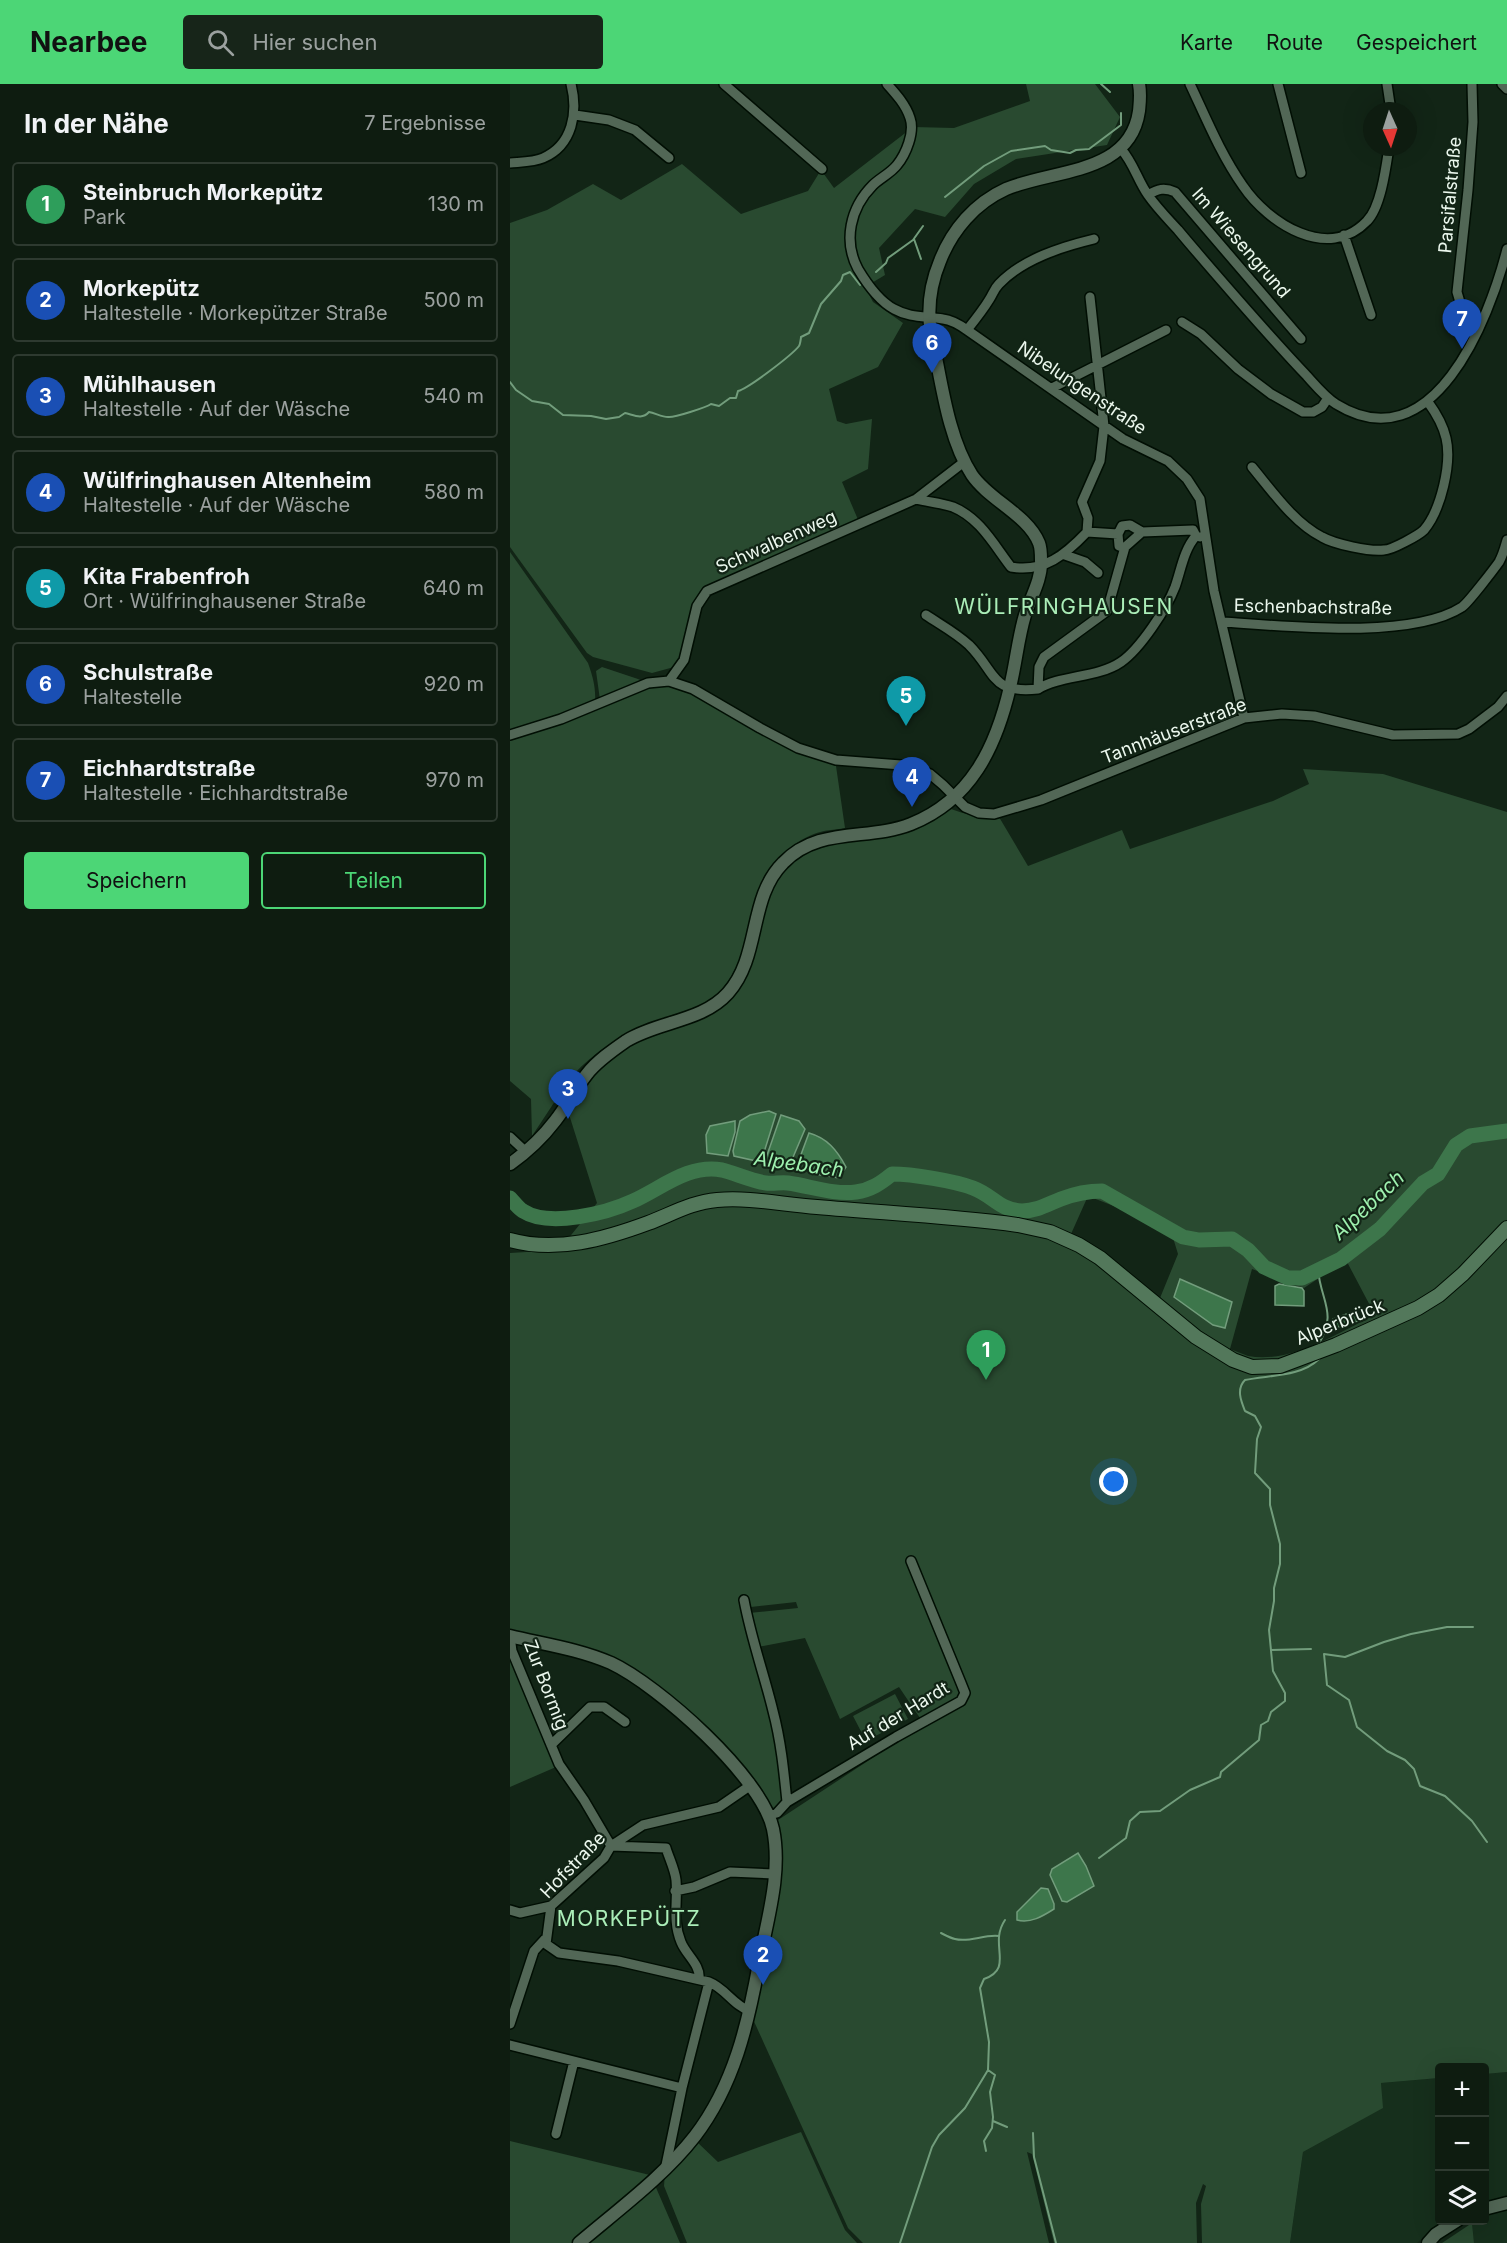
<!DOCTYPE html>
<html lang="de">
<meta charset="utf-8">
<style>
:root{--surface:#0e1c10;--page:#172519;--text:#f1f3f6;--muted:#9ba19f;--line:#2e3a30;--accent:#4cd676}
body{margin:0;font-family:Inter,sans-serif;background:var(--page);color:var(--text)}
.controls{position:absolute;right:18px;bottom:18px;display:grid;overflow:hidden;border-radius:6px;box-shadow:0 6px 24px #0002}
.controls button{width:54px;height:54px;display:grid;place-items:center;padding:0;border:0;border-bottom:2px solid var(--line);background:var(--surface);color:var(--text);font:30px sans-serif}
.compass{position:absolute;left:853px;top:18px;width:54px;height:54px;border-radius:50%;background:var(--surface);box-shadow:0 6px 24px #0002;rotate:177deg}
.you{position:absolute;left:604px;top:1398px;width:21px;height:21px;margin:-15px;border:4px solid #fff;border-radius:50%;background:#1a73e8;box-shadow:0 0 0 9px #1a73e833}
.badge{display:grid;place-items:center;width:39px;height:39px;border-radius:50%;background:var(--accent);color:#fff;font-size:20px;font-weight:700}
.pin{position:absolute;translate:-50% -50px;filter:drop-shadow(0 2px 3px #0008)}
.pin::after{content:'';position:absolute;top:32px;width:21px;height:18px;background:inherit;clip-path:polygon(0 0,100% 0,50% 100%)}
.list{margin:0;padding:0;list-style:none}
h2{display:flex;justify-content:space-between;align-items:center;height:78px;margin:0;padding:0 24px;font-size:26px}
h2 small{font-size:20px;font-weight:400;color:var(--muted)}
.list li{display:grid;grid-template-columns:39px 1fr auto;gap:18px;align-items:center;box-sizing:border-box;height:84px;margin:0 12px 12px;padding:0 12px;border:2px solid var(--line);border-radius:6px}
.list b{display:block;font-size:22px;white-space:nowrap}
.list p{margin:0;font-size:20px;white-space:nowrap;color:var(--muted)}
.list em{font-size:20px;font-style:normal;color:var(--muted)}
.actions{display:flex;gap:12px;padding:18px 24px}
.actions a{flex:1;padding:14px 0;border:2px solid var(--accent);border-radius:6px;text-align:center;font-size:21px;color:var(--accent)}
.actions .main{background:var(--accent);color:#111}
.icon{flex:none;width:33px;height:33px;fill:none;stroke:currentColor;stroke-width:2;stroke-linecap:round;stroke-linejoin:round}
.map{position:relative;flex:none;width:997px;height:2159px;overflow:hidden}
header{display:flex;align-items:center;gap:36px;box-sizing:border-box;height:84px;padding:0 30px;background:var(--accent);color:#111}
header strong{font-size:28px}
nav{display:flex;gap:33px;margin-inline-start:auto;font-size:21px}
.search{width:420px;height:54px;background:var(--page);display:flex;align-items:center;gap:15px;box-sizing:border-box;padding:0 21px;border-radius:6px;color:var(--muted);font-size:22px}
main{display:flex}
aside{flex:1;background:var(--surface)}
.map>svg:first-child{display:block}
.built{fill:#162f1c}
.green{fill:#294a30;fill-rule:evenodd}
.water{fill:#3d764b;stroke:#729d7c;stroke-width:1.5}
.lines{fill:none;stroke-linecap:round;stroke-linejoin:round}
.stream{stroke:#729d7c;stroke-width:2}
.river{stroke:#3d764b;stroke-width:15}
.minor-casing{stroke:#010e03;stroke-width:12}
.tertiary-casing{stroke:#010e03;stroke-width:15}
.secondary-casing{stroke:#010e03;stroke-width:16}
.minor{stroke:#526756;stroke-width:9}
.tertiary{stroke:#526756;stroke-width:12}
.secondary{stroke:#53785b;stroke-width:14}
.labels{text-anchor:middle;stroke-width:4.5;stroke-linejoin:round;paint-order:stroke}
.street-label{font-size:18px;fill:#ecf8ee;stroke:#122516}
.water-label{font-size:20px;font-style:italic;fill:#9ef1af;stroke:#122516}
.quarter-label{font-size:21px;letter-spacing:1.5px;fill:#abeeb8;stroke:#122516}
</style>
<header>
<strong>Nearbee</strong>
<div class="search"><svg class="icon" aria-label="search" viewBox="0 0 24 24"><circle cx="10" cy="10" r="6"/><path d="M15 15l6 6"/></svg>Hier suchen</div>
<nav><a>Karte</a><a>Route</a><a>Gespeichert</a></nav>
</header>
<main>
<aside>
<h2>In der Nähe<small>7 Ergebnisse</small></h2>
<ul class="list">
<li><span class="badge" style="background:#2e9e5b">1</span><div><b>Steinbruch Morkepütz</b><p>Park</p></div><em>130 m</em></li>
<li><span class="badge" style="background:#1a4fb4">2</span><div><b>Morkepütz</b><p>Haltestelle · Morkepützer Straße</p></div><em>500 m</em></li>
<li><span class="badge" style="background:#1a4fb4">3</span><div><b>Mühlhausen</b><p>Haltestelle · Auf der Wäsche</p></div><em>540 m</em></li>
<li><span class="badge" style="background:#1a4fb4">4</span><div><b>Wülfringhausen Altenheim</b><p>Haltestelle · Auf der Wäsche</p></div><em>580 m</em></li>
<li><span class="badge" style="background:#0f9aa8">5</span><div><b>Kita Frabenfroh</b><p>Ort · Wülfringhausener Straße</p></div><em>640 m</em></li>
<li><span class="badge" style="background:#1a4fb4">6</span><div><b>Schulstraße</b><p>Haltestelle</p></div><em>920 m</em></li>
<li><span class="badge" style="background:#1a4fb4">7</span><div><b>Eichhardtstraße</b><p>Haltestelle · Eichhardtstraße</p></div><em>970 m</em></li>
</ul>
<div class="actions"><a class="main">Speichern</a><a>Teilen</a></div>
</aside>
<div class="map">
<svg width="997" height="2159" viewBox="0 0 997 2159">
<rect width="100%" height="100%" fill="#122516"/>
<path class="built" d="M997 1988V2159H964L962 2137 974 2136 975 1990Z
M929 1994 930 2136 936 2137 921 2146 907 2159H780L793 2068 872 2024 871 1999Z"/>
<path class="green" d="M516 0H585L610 33 597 61 506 75 464 100 435 133 405 125 369 164 375 191 355 203 363 218 393 239 368 283 319 305 327 337 336 340 362 335 358 385 332 398 349 438 190 507 171 574 164 583 142 589 83 573 77 569 0 463V139L37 126 83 100 111 116 172 80 231 130 298 107 311 86 324 104 403 43 444 44 520 17Z
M0 468 78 579C83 593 86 604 85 618L0 649Z
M92 583 128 595 132 597 90 616 86 587Z
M158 602C189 606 218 630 245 645 271 660 299 672 326 682L335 744C325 746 313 746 304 750 263 766 248 804 238 843 232 868 229 885 212 905 191 930 146 934 118 949 98 960 74 977 60 995 47 1013 35 1033 22 1052L21 1015 0 997V656C21 649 41 643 62 634 93 621 124 604 158 602Z
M793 685 873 690 997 728V1988L975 1990 974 1984H930L929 1994 871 1999 873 2024 793 2068 780 2159H692L691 2120 696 2102 693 2100 686 2119 687 2159H544L522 2070 517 2068 539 2159H353L338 2144 242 1933 269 1802 265 1738 414 1640 389 1603 330 1635 295 1554 248 1563 239 1529 288 1524 286 1518 232 1524 241 1564 259 1625 275 1712 262 1726 131 1591 0 1548V1169L49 1166 87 1119 57 1024 82 991 117 961 221 910 255 819 274 782 308 760 401 745 441 725C458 731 472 735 489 733L518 782 612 746 620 765 763 717 799 700ZM271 1031 295 1045 286 1063 256 1074ZM578 1112 660 1144 668 1170 650 1214 561 1150ZM836 1176 865 1231C827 1249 782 1280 738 1272 732 1270 726 1267 720 1265L742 1185 794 1204Z
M0 1575 46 1683 0 1703Z
M385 1610 398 1635 356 1657 343 1632Z
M291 2048 335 2146 347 2159H177L154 2102 155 2088 186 2057 208 2078Z
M0 2057 144 2092 65 2159H0Z
M144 2099 170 2159H73Z
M962 2139 964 2159H932Z"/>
<path class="water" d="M259 1027 266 1030 251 1078 224 1072 223 1067 230 1037 240 1031Z
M271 1031 289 1037 295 1045 278 1085 258 1081 256 1074Z
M225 1037V1048L218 1072 197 1069 196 1051 200 1042Z
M299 1049C317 1054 327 1066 336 1083L329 1094 305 1090 299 1082 289 1076Z
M670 1195 722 1218 715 1244 703 1241 664 1213Z
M769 1200 792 1204 794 1207V1222L765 1221V1202Z
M845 1227 849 1235 848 1237 825 1244 823 1235Z
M568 1769 576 1782 584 1802 557 1818 552 1817 540 1791 542 1785Z
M531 1804 538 1805 544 1820V1825C533 1832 520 1840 507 1836V1828Z"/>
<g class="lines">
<path class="stream" d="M591 0 600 8
M435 113 474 82 501 67 535 62 541 66 560 69 566 66 579 65 611 41V29
M404 155 411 175
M366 188 376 179 378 174 403 156 413 142
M0 298 6 306 22 317 39 320 53 331 81 332 96 335 109 333 115 329C124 331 132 336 139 328 145 329 152 333 158 333 164 334 197 323 201 320L209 322 220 314H226L228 307C239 304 282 271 289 262 290 261 291 254 291 253L299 249 311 220 331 197 333 191 340 188 350 201
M808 1186C811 1218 828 1229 808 1261
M963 1543H937L901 1550 874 1558 835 1573 814 1570 817 1601 839 1616 847 1643 877 1667 895 1676 904 1685 910 1702 935 1712 962 1737 977 1758
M761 1566 801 1565
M589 1774 616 1754 620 1737 630 1728 650 1727 680 1706 710 1693 711 1688 749 1656 751 1641 758 1637 761 1628 775 1617V1609L763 1587 759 1546 764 1517V1504L770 1480V1460L760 1421V1405L745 1389 747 1355 751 1343 745 1332 735 1327C731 1317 726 1305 735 1296 758 1291 791 1293 809 1275
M431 1849C435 1851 440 1854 445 1855 459 1859 474 1850 489 1852
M483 2037 497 2043
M523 2049 524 2073 546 2159
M476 2067 474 2057 482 2044 483 2033 480 2008 485 1991 478 1986 479 1958 470 1904 474 1895C505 1884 478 1861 495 1836
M390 2159 422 2063 429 2051 455 2024 478 1986"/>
<path class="river" d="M0 1114C4 1118 8 1124 13 1127 39 1144 97 1129 123 1117 152 1104 178 1080 212 1086 224 1089 245 1098 256 1099 263 1100 271 1098 278 1099 300 1102 324 1111 346 1108 361 1106 371 1099 382 1090 402 1090 445 1097 463 1104 484 1112 489 1126 512 1127 527 1127 538 1120 551 1115 564 1110 578 1107 592 1107L673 1153 689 1156 722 1155 738 1166 754 1183 778 1194H792L831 1175 870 1145 913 1099 928 1090 946 1061 960 1052 997 1047"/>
<g class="minor-casing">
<path id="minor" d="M214 0 312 85
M377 0C386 10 396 21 400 34 405 48 396 70 387 81 381 89 370 94 363 101 340 124 333 157 348 185 357 200 369 217 384 225 400 234 415 232 433 235 442 236 450 241 457 246L613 355 658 377 677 395 690 415 704 507 734 634
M680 0C696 34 711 71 733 102 758 139 818 178 857 137 871 123 876 83 879 63
M768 0 791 89
M877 0 881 27
M992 0 997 5
M65 31 99 36 125 46 159 74
M611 65C623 78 628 97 638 111 647 124 658 135 668 146 688 170 709 194 730 218 752 243 774 268 797 292 806 302 815 313 826 320 923 380 979 236 997 165
M0 79C10 78 24 78 33 74 63 61 68 28 61 0
M638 111C648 105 654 103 665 108L791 255
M834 151 861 231
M952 225 947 208 958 106 963 38 962 0
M672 238 691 250 728 285 761 310 793 328H803L812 323 818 314
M457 246C465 236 473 226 479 216 483 210 484 205 489 200 513 175 551 163 584 155
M542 304 656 246
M742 383C762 407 784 439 812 453 824 460 860 468 874 466 882 466 909 451 914 446 931 426 942 379 936 354 933 341 926 329 918 318
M406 415C418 418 431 419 443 423 470 434 484 461 501 483 534 489 556 470 577 448
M577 448 578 434 572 418 590 377 594 342 580 213
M577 448 608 450 612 442 620 441 632 448 683 446 686 452 690 453
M608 450 609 462 615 463 632 448
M555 471 575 478 588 489
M416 531C431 541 446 549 459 561 487 589 480 610 528 605L529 583 534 573 597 527 615 463
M713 538C773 542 901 556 952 523 958 519 984 485 989 478 993 471 995 463 997 456
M159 597 174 576 187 522 197 507 406 415 454 378
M528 605C550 591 588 594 611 578 630 565 657 524 665 503 671 486 674 465 686 452
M0 651 51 635 138 599 159 597 183 605 250 644 288 664 326 676 391 681 409 686 420 690 433 701 455 723 469 729 484 730 531 716 734 634 772 630 804 632 883 651 948 650 959 645 988 623 997 612
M0 1053 16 1068
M234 1516C241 1554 254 1590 263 1627 271 1657 274 1688 277 1718
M0 1552 2 1567 49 1680 74 1716 101 1762 156 1764C159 1774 165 1786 166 1796 168 1818 162 1836 171 1858 176 1871 191 1881 189 1895
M41 1661 80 1623H94L115 1638
M259 1731 267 1729 277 1718 386 1653 451 1617 455 1609 451 1599 401 1477
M165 1807 184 1803 220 1788 265 1790
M0 1826 10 1829 41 1822
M240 1927C224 1922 215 1904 199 1898L108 1877 49 1869 36 1860 41 1822 94 1774 101 1762 133 1741 209 1723 241 1701
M0 1940 24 1867 35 1855
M0 1961 172 2004
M46 2050 64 1977
M155 2086 172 2004 199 1898"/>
</g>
<g class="tertiary-casing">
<path id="tertiary" d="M0 1080C17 1068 32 1054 45 1037 57 1022 65 1005 77 990 87 977 103 966 116 957 148 937 192 938 218 909 251 872 238 814 273 779 308 742 358 757 401 740 461 716 486 663 500 603 506 579 508 554 515 531 521 513 532 495 531 476 531 471 531 464 529 459 518 431 479 416 462 391 437 353 431 293 421 249 417 224 420 201 430 177 442 146 465 119 496 105 543 85 620 91 629 27 630 17 631 10 629 0
M0 1552C33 1560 69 1565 101 1579 148 1601 252 1693 263 1745 272 1789 257 1836 249 1879 238 1940 224 2001 185 2052 153 2093 109 2125 69 2159
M974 2125 997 2119
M918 2159 926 2150 948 2136"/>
</g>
<g class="secondary-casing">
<path id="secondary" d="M0 1156C46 1169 95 1155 138 1139 162 1130 182 1118 207 1116 241 1113 274 1121 307 1123 374 1129 441 1132 508 1141L540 1148 569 1161 590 1174 686 1253 723 1276 742 1283 770 1282 826 1261 908 1224 929 1211 953 1190 997 1144"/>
</g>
<use href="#minor" class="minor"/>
<use href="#tertiary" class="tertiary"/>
<use href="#secondary" class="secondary"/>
</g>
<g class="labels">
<g class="street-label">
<text transform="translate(940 111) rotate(-85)" y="6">Parsifalstraße</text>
<text transform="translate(731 159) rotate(49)" y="6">Im Wiesengrund</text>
<text transform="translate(572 304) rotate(34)" y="6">Nibelungenstraße</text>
<text transform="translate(266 458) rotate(-24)" y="6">Schwalbenweg</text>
<text transform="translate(803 523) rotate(1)" y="6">Eschenbachstraße</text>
<text transform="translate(664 647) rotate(-21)" y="6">Tannhäuserstraße</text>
<text transform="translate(830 1238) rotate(-22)" y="6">Alperbrück</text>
<text transform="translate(36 1601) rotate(69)" y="6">Zur Bormig</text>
<text transform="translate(388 1632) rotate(-31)" y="6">Auf der Hardt</text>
<text transform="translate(63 1781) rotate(-46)" y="6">Hofstraße</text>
</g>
<g class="water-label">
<text transform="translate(289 1080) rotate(8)" y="7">Alpebach</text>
<text transform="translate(858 1121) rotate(-43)" y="7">Alpebach</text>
</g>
<g class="quarter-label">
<text x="554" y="530">WÜLFRINGHAUSEN</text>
<text x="119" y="1842">MORKEPÜTZ</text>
</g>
</g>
</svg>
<div class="controls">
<button>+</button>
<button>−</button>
<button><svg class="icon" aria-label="layers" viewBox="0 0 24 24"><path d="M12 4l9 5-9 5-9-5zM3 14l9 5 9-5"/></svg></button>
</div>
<svg class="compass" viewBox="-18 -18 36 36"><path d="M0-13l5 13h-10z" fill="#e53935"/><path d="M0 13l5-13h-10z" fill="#9ba19f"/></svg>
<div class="you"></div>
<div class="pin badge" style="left:476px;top:1296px;background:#2e9e5b">1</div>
<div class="pin badge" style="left:253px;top:1901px;background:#1a4fb4">2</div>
<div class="pin badge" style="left:58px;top:1035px;background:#1a4fb4">3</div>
<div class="pin badge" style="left:402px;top:723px;background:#1a4fb4">4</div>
<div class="pin badge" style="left:396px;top:642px;background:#0f9aa8">5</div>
<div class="pin badge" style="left:422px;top:289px;background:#1a4fb4">6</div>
<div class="pin badge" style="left:952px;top:265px;background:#1a4fb4">7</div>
</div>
</main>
